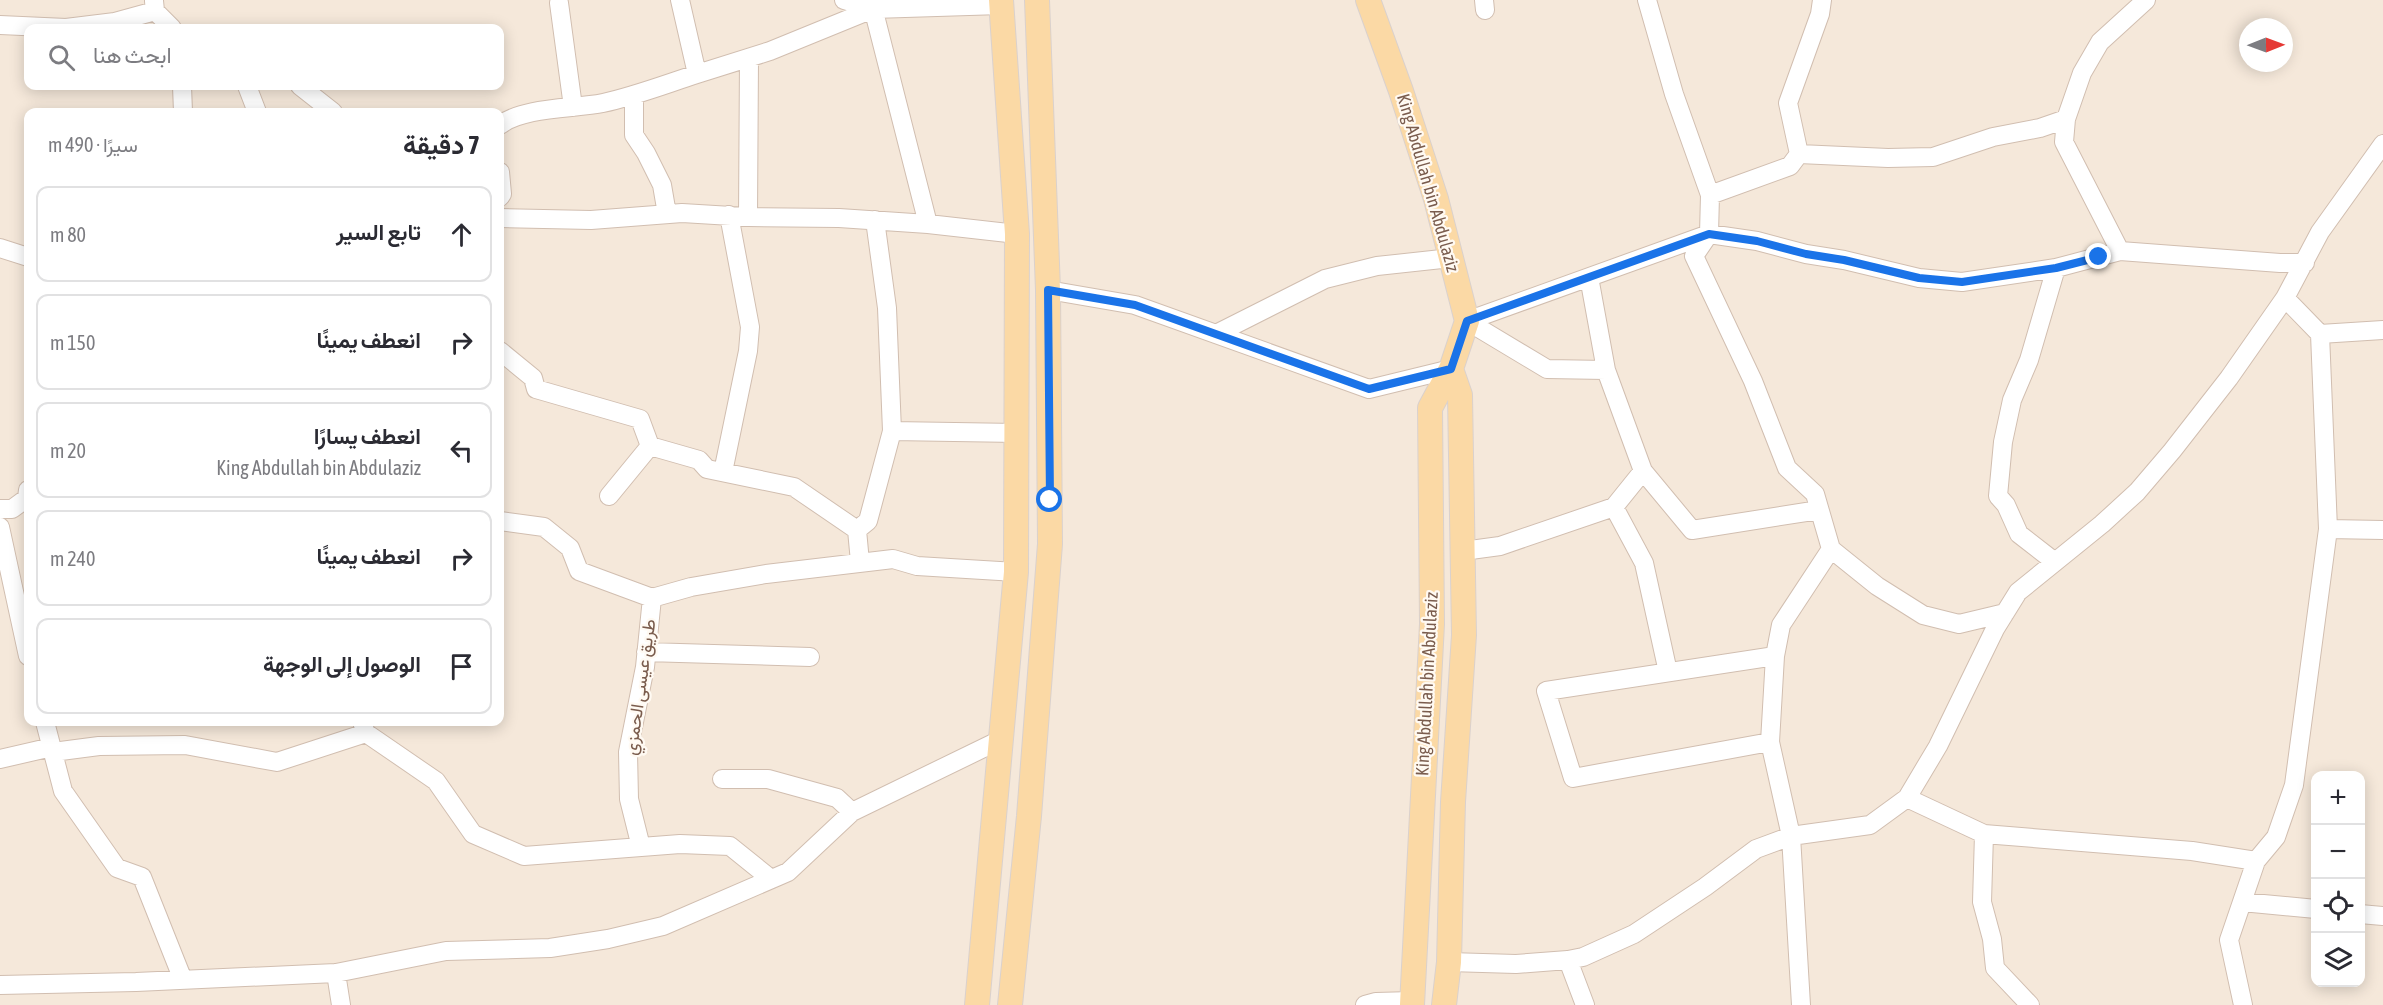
<!DOCTYPE html>
<html lang="ar">
<meta charset="utf-8">
<style>
:root{--surface:#fff;--page:#f7f7f7;--text:#2b2b33;--muted:#7c7c81;--line:#e1e1e2}
body{margin:0;font-family:"Asap Condensed",Vazirmatn,sans-serif;background:var(--page);color:var(--text);direction:rtl}
.controls{position:absolute;right:18px;bottom:18px;display:grid;overflow:hidden;border-radius:12px;box-shadow:0 3px 15px #0003}
.controls button{width:54px;height:54px;display:grid;place-items:center;padding:0;border:0;border-bottom:2px solid var(--line);background:var(--surface);color:var(--text);font:30px sans-serif}
.compass{position:absolute;left:2239px;top:18px;width:54px;height:54px;border-radius:50%;background:var(--surface);box-shadow:0 3px 15px #0003;rotate:89deg}
.stop{position:absolute;width:18px;height:18px;margin:-14px;border:4px solid #1a73e8;border-radius:50%;background:#fff}
.stop.end{background:#1a73e8;border-color:#fff;box-shadow:0 2px 6px #0008}
.list{margin:0;padding:0;list-style:none}
h2{display:flex;justify-content:space-between;align-items:center;height:78px;margin:0;padding:0 24px;font-size:26px}
h2 small{font-size:20px;font-weight:400;color:var(--muted)}
.list li{display:grid;grid-template-columns:39px 1fr auto;gap:18px;align-items:center;box-sizing:border-box;height:96px;margin:0 12px 12px;padding:0 12px;border:2px solid var(--line);border-radius:12px}
.list b{display:block;font-size:22px;white-space:nowrap}
.list p{margin:0;font-size:20px;white-space:nowrap;color:var(--muted)}
.list em{font-size:20px;font-style:normal;color:var(--muted)}
.icon{flex:none;width:33px;height:33px;fill:none;stroke:currentColor;stroke-width:2;stroke-linecap:round;stroke-linejoin:round}
.map{position:relative;flex:none;width:2383px;height:1005px;overflow:hidden;direction:ltr}
.search{position:absolute;background:var(--surface);box-shadow:0 3px 15px #0003;left:24px;top:24px;width:480px;height:66px;display:flex;align-items:center;gap:15px;box-sizing:border-box;padding:0 21px;border-radius:12px;color:var(--muted);font-size:22px}
.panel{position:absolute;background:var(--surface);box-shadow:0 3px 15px #0003;left:24px;top:108px;width:480px;height:618px;border-radius:12px;direction:rtl}
.map>svg:first-child{display:block}
.residential{fill:#f5e8da;fill-rule:evenodd}
.lines{fill:none;stroke-linecap:round;stroke-linejoin:round}
.minor-casing{stroke:#d1beb0;stroke-width:20}
.major-casing{stroke:#dad1cd;stroke-width:26}
.minor{stroke:#fff;stroke-width:18}
.major{stroke:#fbd9a5;stroke-width:24}
.route{stroke:#1a73e8;stroke-width:8}
.labels{text-anchor:middle;stroke-width:4.5;stroke-linejoin:round;paint-order:stroke}
.street-label{font-size:18px;fill:#7a5c4d;stroke:#fffaf3}
</style>
<div class="map">
<svg width="2383" height="1005" viewBox="0 0 2383 1005">
<rect width="100%" height="100%" fill="#fdf6ec"/>
<path class="residential" d="M0 0H2383V1005H0ZM2248 27H2284V63H2248ZM28 28H500V86H28ZM28 112H500V722H28ZM2316 776H2360V982H2316Z"/>
<g class="lines">
<g class="minor-casing">
<path id="minor" d="M680 0 697 74 770 51 873 9
M844 0 873 9 1001 5
M871 0 928 224 1017 234
M1484 0 1485 10
M1647 0 1674 94 1710 195 1709 234 1694 256 1753 381 1787 468 1815 494 1831 549
M154 1 155 11 172 28
M559 3 573 107
M0 25 66 28 115 22 155 11
M182 86 183 112
M247 86 257 112
M300 86 333 112
M634 95V135L646 153 662 185 667 214
M500 125C524 107 573 109 603 103 635 96 666 84 697 74
M1799 154 1788 103 1820 14 1822 0
M500 172 502 194 500 197
M1710 195 1790 166 1799 154 1888 158 1933 157 1993 137 2040 128 2066 119
M748 217 749 58
M500 218 591 220 682 213 748 217 839 218 928 224
M875 220 887 308 892 431
M0 248 28 257
M2120 251 2064 142 2066 119 2082 73 2100 42 2146 0
M1589 277 1606 370
M1048 290 1135 305 1369 389 1451 369
M1467 321 1709 234 1757 241 1806 254 1844 260 1919 278 1962 282 2056 268 2120 251 2280 263H2305
M1467 321 1547 369 1606 370 1643 471 1692 530 1819 510
M1216 334 1325 279 1377 266 1451 258
M2320 334 2383 330
M500 351 533 378 536 389 640 419 650 446 609 496
M650 446 699 460 707 469 794 487 857 530 860 562
M723 472 748 351 750 327 729 215
M1614 507 1643 471
M0 509H12L27 498 28 490
M500 521 544 527 570 548 579 571 652 598 645 667 628 752 629 799 641 847
M0 527 28 656
M2328 529 2383 530
M857 530 868 521 892 431 1017 433
M1463 551 1500 546 1614 507 1644 563 1668 672
M2055 562 2019 534 2006 505 1998 496 2003 442 2012 400 2029 360 2056 268
M652 598 691 587 766 574 893 559 917 566 1016 572
M646 652 810 657
M45 722 63 791 117 868 142 877 183 980
M362 722 366 733 436 781 473 834 524 856 680 844 730 846 771 879
M1770 742 1573 778 1546 691 1775 656
M53 752 99 746 185 745 277 762 366 733
M0 759 52 747
M722 779H768L837 798 852 812
M1907 798 1984 834 2192 851 2256 861
M1984 834 1982 902 1992 939 1995 968 2030 1005
M2242 902 2316 909
M2360 914 2383 916
M1568 960 1585 1005
M1449 962 1516 964 1568 960 1583 957 1634 934 1705 887 1756 849 1791 836 1870 825 1907 798 1938 746 1995 629 2018 592 2102 524 2137 492 2172 451 2229 378 2285 298 2320 232 2383 144
M336 973 341 1005
M0 985 136 982 336 973 446 951 550 948 608 939 663 926 788 872 852 812 1002 739
M1365 1005 1376 1002 1412 1001
M1801 1005 1791 836 1770 742 1775 656 1781 625 1831 549 1877 586 1923 615 1959 624 2005 613
M2243 1005 2229 940 2256 861 2276 837 2294 785 2328 529 2320 334 2285 298"/>
</g>
<g class="major-casing">
<path id="major" d="M1368 0 1401 91 1436 199 1467 321 1451 369 1430 408 1432 624 1412 1005
M977 1005 1016 572 1017 234 1001 0
M1010 1005 1029 816 1050 544 1048 290 1037 0
M1444 1005 1449 962 1453 802 1464 635 1460 395 1451 369"/>
</g>
<use href="#minor" class="minor"/>
<use href="#major" class="major"/>
</g>
<g class="lines">
<path class="route" d="M1050 500 1048 290 1135 305 1369 389 1451 369 1467 321 1709 234 1757 241 1806 254 1844 260 1919 278 1962 282 2056 268 2099 257"/>
</g>
<g class="labels">
<g class="street-label">
<text transform="translate(1428 183) rotate(74)" y="6">King Abdullah bin Abdulaziz</text>
<text transform="translate(1427 684) rotate(-87)" y="6">King Abdullah bin Abdulaziz</text>
<text transform="translate(640 687) rotate(-82)" y="6">طريق عيسى الحمزي</text>
</g>
</g>
</svg>
<div class="controls">
<button>+</button>
<button>−</button>
<button><svg class="icon" aria-label="locate" viewBox="0 0 24 24"><circle cx="12" cy="12" r="6"/><path d="M12 2v4M12 18v4M2 12h4M18 12h4"/></svg></button>
<button><svg class="icon" aria-label="layers" viewBox="0 0 24 24"><path d="M12 4l9 5-9 5-9-5zM3 14l9 5 9-5"/></svg></button>
</div>
<svg class="compass" viewBox="-18 -18 36 36"><path d="M0-13l5 13h-10z" fill="#e53935"/><path d="M0 13l5-13h-10z" fill="#7c7c81"/></svg>
<div class="stop" style="left:1050px;top:500px"></div>
<div class="stop end" style="left:2099px;top:257px"></div>
<div class="search"><svg class="icon" aria-label="search" viewBox="0 0 24 24"><circle cx="10" cy="10" r="6"/><path d="M15 15l6 6"/></svg>ابحث هنا</div>
<section class="panel">
<h2>7 دقيقة<small>سيرًا · 490 m</small></h2>
<ul class="list">
<li><svg class="icon" aria-label="ahead" viewBox="0 0 24 24"><path d="M12 20V5M6 11l6-6 6 6"/></svg><div><b>تابع السير</b></div><em>80 m</em></li>
<li><svg class="icon" aria-label="right" viewBox="0 0 24 24"><path d="M7 20v-9h11M14 6l5 5-5 5"/></svg><div><b>انعطف يمينًا</b></div><em>150 m</em></li>
<li><svg class="icon" aria-label="left" viewBox="0 0 24 24"><path d="M17 20v-9H6M10 6l-5 5 5 5"/></svg><div><b>انعطف يسارًا</b><p>King Abdullah bin Abdulaziz</p></div><em>20 m</em></li>
<li><svg class="icon" aria-label="right" viewBox="0 0 24 24"><path d="M7 20v-9h11M14 6l5 5-5 5"/></svg><div><b>انعطف يمينًا</b></div><em>240 m</em></li>
<li><svg class="icon" aria-label="arrive" viewBox="0 0 24 24"><path d="M6 21V4h12l-3 4 3 4H6"/></svg><div><b>الوصول إلى الوجهة</b></div></li>
</ul>
</section>
</div>
